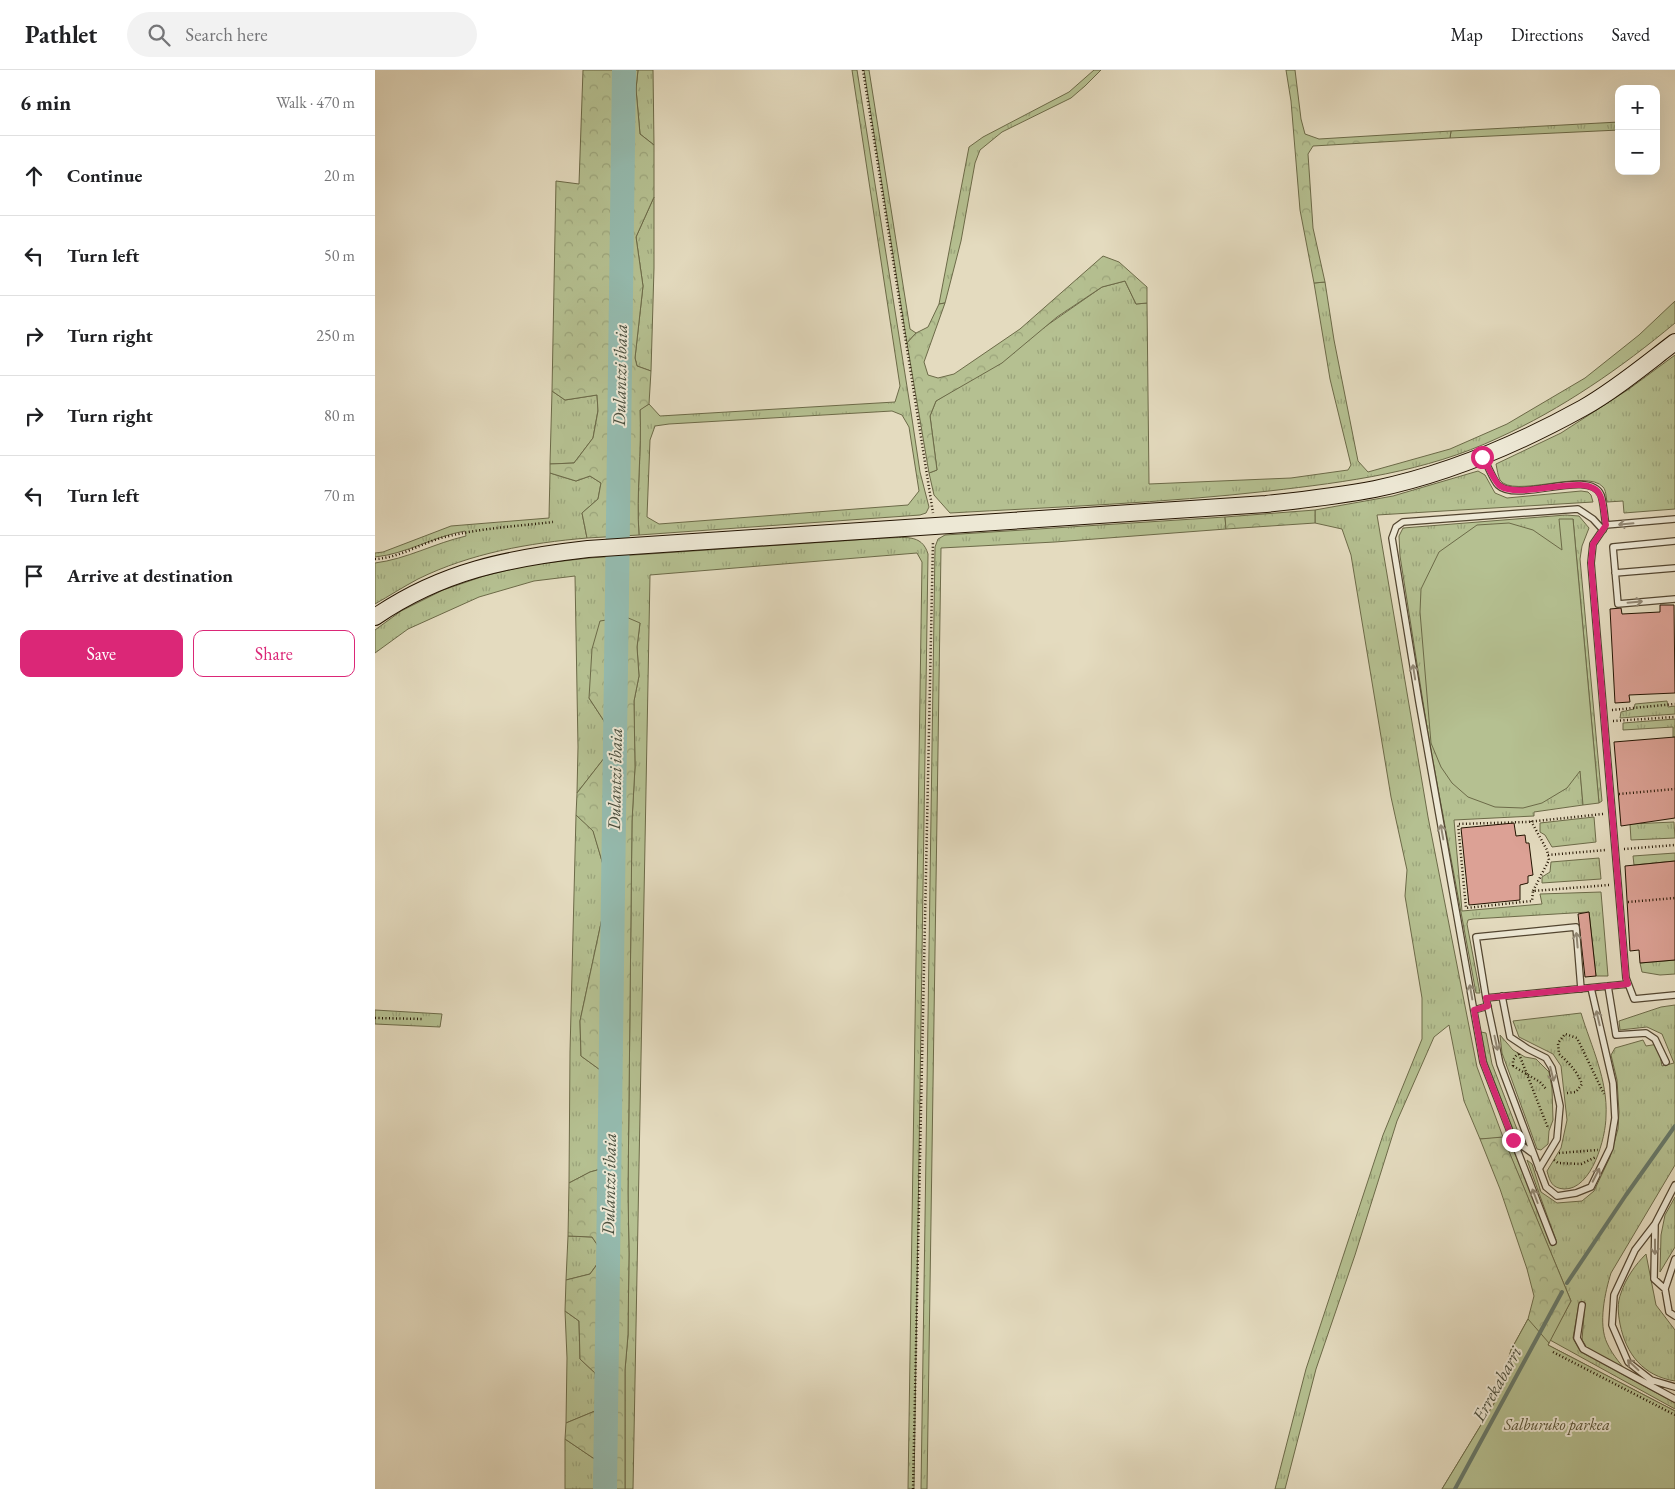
<!DOCTYPE html>
<meta charset="utf-8">
<style>
:root{--surface:#fff;--page:#f2f2f2;--text:#202124;--muted:#757577;--line:#e0e0e0;--accent:#db2777}
body{margin:0;font-family:"EB Garamond",serif;background:var(--page);color:var(--text)}
.controls{position:absolute;right:15px;top:15px;display:grid;overflow:hidden;border-radius:10px;box-shadow:0 5px 20px #0002}
.controls button{width:45px;height:45px;display:grid;place-items:center;padding:0;border:0;border-bottom:1px solid var(--line);background:var(--surface);color:var(--text);font:25px sans-serif}
.stop{position:absolute;width:15px;height:15px;margin:-11px;border:4px solid #db2777;border-radius:50%;background:#fff}
.stop.end{background:#db2777;border-color:#fff;box-shadow:0 1px 5px #0008}
.list{margin:0;padding:0;list-style:none}
h2{display:flex;justify-content:space-between;align-items:center;height:65px;margin:0;padding:0 20px;font-size:21px}
h2 small{font-size:16px;font-weight:400;color:var(--muted)}
.list li{display:grid;grid-template-columns:32px 1fr auto;gap:15px;align-items:center;box-sizing:border-box;height:80px;padding:0 20px;border-top:1px solid var(--line)}
.list b{display:block;font-size:19px;white-space:nowrap}
.list em{font-size:16px;font-style:normal;color:var(--muted)}
.actions{display:flex;gap:10px;padding:15px 20px}
.actions a{flex:1;padding:11px 0;border:1px solid var(--accent);border-radius:10px;text-align:center;font-size:18px;color:var(--accent)}
.actions .main{background:var(--accent);color:#fff}
.icon{flex:none;width:28px;height:28px;fill:none;stroke:currentColor;stroke-width:2;stroke-linecap:round;stroke-linejoin:round}
.map{position:relative;flex:none;width:1300px;height:1419px;overflow:hidden}
header{display:flex;align-items:center;gap:30px;box-sizing:border-box;height:70px;padding:0 25px;background:var(--surface);border-bottom:1px solid var(--line)}
header strong{font-size:24px}
nav{display:flex;gap:28px;margin-inline-start:auto;font-size:18px}
.search{width:350px;height:45px;background:var(--page);display:flex;align-items:center;gap:12px;box-sizing:border-box;padding:0 18px;border-radius:28px;color:var(--muted);font-size:19px}
main{display:flex}
aside{flex:1;background:var(--surface)}
.map>svg:first-child{display:block}
.grass{fill:url(#grass-tufts);stroke:#6c6a48;fill-rule:evenodd}
.forest{fill:url(#forest-crowns);stroke:#6c6a48}
.park{fill:#b5c091;stroke:#6c6a48}
.lines{fill:none;stroke-linecap:round;stroke-linejoin:round}
.stream{stroke:#677869;stroke-width:4}
.river{stroke:#95bbaf;stroke-width:24}
.building{fill:#dca195;stroke:#221300}
.service-casing{stroke:#524530;stroke-width:8}
.secondary-casing{stroke:#221300;stroke-width:18}
.path{stroke:#221300;stroke-width:2.5;stroke-dasharray:1 2.5;stroke-linecap:butt}
.service{stroke:#ede8d5;stroke-width:5.5}
.secondary{stroke:#ede8d5;stroke-width:16}
.oneway{stroke:#928875}
.route{stroke:#db2777;stroke-width:6}
.labels{text-anchor:middle;stroke-width:4;stroke-linejoin:round;paint-order:stroke}
.park-label{font-size:16px;font-style:italic;fill:#555033;stroke:#ede8d5}
.water-label{font-size:18px;font-style:italic;fill:#4a4e3d;stroke:#ede8d5}
</style>
<header>
<strong>Pathlet</strong>
<div class="search"><svg class="icon" aria-label="search" viewBox="0 0 24 24"><circle cx="10" cy="10" r="6"/><path d="M15 15l6 6"/></svg>Search here</div>
<nav><a>Map</a><a>Directions</a><a>Saved</a></nav>
</header>
<main>
<aside>
<h2>6 min<small>Walk · 470 m</small></h2>
<ul class="list">
<li><svg class="icon" aria-label="ahead" viewBox="0 0 24 24"><path d="M12 20V5M6 11l6-6 6 6"/></svg><div><b>Continue</b></div><em>20 m</em></li>
<li><svg class="icon" aria-label="left" viewBox="0 0 24 24"><path d="M17 20v-9H6M10 6l-5 5 5 5"/></svg><div><b>Turn left</b></div><em>50 m</em></li>
<li><svg class="icon" aria-label="right" viewBox="0 0 24 24"><path d="M7 20v-9h11M14 6l5 5-5 5"/></svg><div><b>Turn right</b></div><em>250 m</em></li>
<li><svg class="icon" aria-label="right" viewBox="0 0 24 24"><path d="M7 20v-9h11M14 6l5 5-5 5"/></svg><div><b>Turn right</b></div><em>80 m</em></li>
<li><svg class="icon" aria-label="left" viewBox="0 0 24 24"><path d="M17 20v-9H6M10 6l-5 5 5 5"/></svg><div><b>Turn left</b></div><em>70 m</em></li>
<li><svg class="icon" aria-label="arrive" viewBox="0 0 24 24"><path d="M6 21V4h12l-3 4 3 4H6"/></svg><div><b>Arrive at destination</b></div></li>
</ul>
<div class="actions"><a class="main">Save</a><a>Share</a></div>
</aside>
<div class="map">
<svg width="1300" height="1419" viewBox="0 0 1300 1419">
<defs>
<pattern id="grass-tufts" width="24" height="20" patternUnits="userSpaceOnUse" patternTransform="scale(1.25)"><rect width="24" height="20" fill="#b5c091"/><path d="M3 7l-1-3M5 7V3M7 7l1-3M15 17l-1-3M17 17v-4M19 17l1-3" fill="none" stroke="#9ba47b"/></pattern>
<pattern id="forest-crowns" width="20" height="18" patternUnits="userSpaceOnUse" patternTransform="scale(1.25)"><rect width="20" height="18" fill="#b5c091"/><path d="M2 6a3 3 0 1 1 6 0M12 15a3 3 0 1 1 6 0" fill="none" stroke="#9ba47b"/></pattern>
</defs>
<rect width="100%" height="100%" fill="#e4dbbf"/>
<filter id="stains"><feTurbulence type="fractalNoise" baseFrequency=".004" numOctaves="4"/><feColorMatrix values="0 0 0 0 .2 0 0 0 0 .09 0 0 0 0 .02 0 0 0 .5 -.17"/></filter>
<radialGradient id="worn" r=".72"><stop offset=".6" stop-color="#630" stop-opacity="0"/><stop offset="1" stop-color="#630" stop-opacity=".3"/></radialGradient>
<path class="grass" d="M263 0H278L279 75 265 64 261 19Z
M477 0H482L536 342 545 402 554 437 551 443 545 445 264 465C261 423 267 381 265 339L274 334 285 346 520 332 525 316ZM517 341 527 345 534 357 544 421 533 435 284 454 272 447 275 370 280 356 294 354Z
M489 0H494L535 259 541 263 532 273Z
M719 0H726L710 16 696 28 627 62 605 80 600 93 586 171 570 233 564 234 594 77 608 67 694 22Z
M1244 52V60L1075 68 1076 61Z
M279 127V198L276 301 262 296 260 288 268 216 261 167Z
M750 211 761 234 772 233 774 414 916 408 973 400 976 395 955 309 939 213 950 212 959 270 983 391 993 402 1075 379 1132 354 1210 308 1264 265 1300 231V253C1246 298 1187 339 1123 368 1051 402 972 412 894 421 788 433 681 437 575 443L559 425 554 403 562 400 555 346 561 331 582 318 727 217Z
M1300 285V439L1249 443 1248 431 1232 432C1231 427 1231 420 1228 417 1212 398 1137 429 1125 410 1123 406 1122 399 1121 394L1186 363 1254 319Z
M177 321 190 330 222 325 223 340 218 368 199 393 175 394Z
M1103 401 1110 405 1120 423 1132 428 1206 421 1213 422 1216 425 1218 432 1002 445 1053 747 1102 997 1128 1067 1132 1064 1177 1175 1181 1170 1152 1090 1157 1094 1166 1122 1182 1133 1207 1131 1219 1121 1235 1087 1243 1059 1244 1042 1242 1010 1236 985 1240 978 1268 970 1271 976 1283 974 1287 996 1299 993 1287 964 1272 957 1245 960 1244 951 1286 937 1300 935V1095L1236 1203C1230 1222 1223 1254 1232 1273 1238 1286 1247 1296 1257 1307L1212 1278 1207 1270 1210 1233 1204 1234 1198 1268 1206 1282 1300 1333V1339L1175 1270 1196 1231 1128 1068 1105 1069 1089 1031 1074 955 1059 967 1022 1051 980 1185 941 1299 910 1419H900L931 1299 1008 1065 1047 969V928L1030 826 1032 800 1016 727 976 485 967 459 940 453V440L1018 426Z
M175 403 201 411 215 406 226 413 223 429 207 443 212 468C154 473 96 483 43 509 28 517 14 526 0 534V493C32 489 60 473 91 466L90 461C60 466 31 484 0 487V483L8 482 76 456 174 448Z
M1191 445 1204 446 1214 458 1207 476 1205 489 1227 731 1224 733 1198 449 1187 481 1208 735 1159 742V746L1079 750 1087 841 1167 834 1165 824 1226 822 1233 906H1221L1214 842 1098 849 1093 850 1092 854 1105 923H1101L1054 670 1025 486 1024 466 1028 458Z
M850 447 851 459 680 472 566 478 552 1419H546L560 477 563 469 570 465Z
M510 468C528 468 547 463 553 484L539 1419H533L547 492 542 483 275 505 258 1419H250V1300L253 1265 254 1184 253 1122 257 751 260 697 259 631 264 606 262 577 265 553 214 628 229 651 237 678 202 723 203 677 200 506 159 511 104 527 33 559 0 583V560L26 541 68 520 109 506 154 495 214 488Z
M1292 631 1293 637 1300 636V644L1245 648 1246 642 1259 639 1260 634Z
M1300 649V667H1298V657L1248 660V653Z
M201 745 218 760 229 798 232 825 205 951 206 986 228 1002 235 1028 233 1097 215 1102 194 1113 195 982Z
M1219 747 1221 772 1177 777 1170 765 1165 762V753Z
M1299 752 1300 768 1256 770 1255 754Z
M1300 783V791L1259 795 1258 786Z
M1224 788 1226 809 1167 813V807L1175 802 1176 792Z
M1300 890V904L1285 905 1267 902 1265 893Z
M0 940 67 944 65 957 0 954Z
M1206 943C1216 976 1233 1010 1231 1046 1231 1067 1217 1120 1189 1119 1177 1118 1175 1112 1172 1101L1186 1078 1192 1050 1186 996 1178 984 1144 967 1138 951Z
M1106 962 1111 963 1117 994 1145 1067 1139 1063 1112 993Z
M1125 965 1138 980 1150 987 1161 989 1174 1002 1177 1018 1178 1050 1174 1061 1173 1074 1166 1080 1162 1079 1127 983Z
M1300 1127V1177L1285 1202 1286 1165 1290 1145Z
M193 1166 217 1167 229 1184 215 1204 191 1210Z
M1271 1184 1281 1235 1300 1260V1311C1268 1306 1251 1284 1245 1254 1243 1243 1242 1233 1246 1223 1251 1208 1260 1195 1271 1184Z
M190 1241 204 1251 205 1289 220 1303 226 1332 220 1341 191 1353 192 1288Z
M190 1369 221 1390 231 1401V1419H190Z"/>
<path class="forest" d="M208 0H263L261 19 265 64 279 75V127L261 167 268 216 260 288 262 296 276 301 274 334 265 340C267 381 261 423 264 465L212 468 207 443 223 429 226 413 215 406 201 411 175 403V394L199 393 218 368 223 341 222 325 190 330 177 321 181 111 204 114Z
M911 0H920L926 49 930 64 944 69 1076 61 1075 68 938 76 933 84 938 158 950 212 939 213 925 140 916 31Z
M728 186 744 192 772 217V233L761 234 750 211 727 217 682 247 627 293 561 331 555 346 562 400 554 403 532 273 541 263 553 257 564 234 570 233 549 292 553 305 563 308 579 304 645 259Z
M940 440V453L851 459 850 447Z
M251 547 265 553 262 577 264 606 259 631 260 697 257 751 253 1122 254 1184 253 1265 250 1300V1419H231V1401L221 1390 190 1369 191 1353 220 1341 226 1332 220 1303 205 1289 204 1251 190 1241 191 1210 215 1204 229 1185 217 1167 193 1166 194 1113 215 1102 233 1097 235 1029 228 1002 206 986 205 951 232 825 229 798 218 761 201 745 202 723 237 678 229 651 214 628 217 579 225 551Z
M1128 1067 1196 1231 1173 1275 1300 1341V1419H1067L1123 1327 1136 1280 1153 1249 1159 1226 1152 1199 1125 1119 1105 1069Z"/>
<path class="park" d="M1184 449H1198L1224 733 1208 735 1205 701 1192 718 1167 733 1148 738 1120 737 1093 727 1077 713 1066 697 1056 673 1045 542 1046 519 1064 482 1102 455 1134 453 1158 460 1187 480Z
M1153 1249 1174 1273 1173 1275 1300 1341V1419H1067L1123 1327 1136 1280Z"/>
<g class="lines">
<path class="stream" d="M1192 1213 1251 1125 1300 1056
M1080 1419 1187 1222"/>
<path class="river" d="M230 1419 249 0"/>
</g>
<path class="building" d="M1285 535H1299L1300 623 1254 625 1255 632 1240 633 1235 539 1246 538 1247 544 1285 542Z
M1300 667V748L1246 756 1239 672Z
M1139 753 1141 766 1150 765 1151 773H1154L1158 805 1153 806V813L1145 815V830L1094 835 1086 758Z
M1300 791V890L1265 893 1264 880 1255 881 1250 796Z
M1214 842 1221 906 1210 907 1203 844Z"/>
<g class="lines">
<g class="service-casing">
<path id="service" d="M1108 388C1113 395 1118 410 1123 415 1143 434 1214 398 1226 425 1229 434 1229 446 1231 455
M1300 449 1231 455 1218 474 1216 493 1251 908 1259 929 1300 925
M1300 471 1238 477 1243 534 1300 529
M1240 503 1300 498
M1233 916 1241 965 1271 963 1280 969 1291 992
M1216 918 1238 1013 1240 1048 1235 1078 1216 1117 1201 1123 1182 1126 1171 1117 1125 994 1111 928 1253 914
M1127 926 1135 967 1153 979 1171 988 1177 998 1185 1036 1182 1069 1164 1099
M1111 928 1101 867 1201 857 1206 919
M1099 940 1113 936
M1139 1070 1157 1083
M1300 1115 1280 1154 1279 1209 1290 1219 1294 1242 1300 1246
M1280 1154 1260 1180 1239 1225 1237 1255 1253 1292 1276 1310 1300 1317
M1178 1172 1108 992 1044 632 1017 468 1021 457 1028 452 1203 439 1218 449 1228 460
M1290 1219 1300 1189
M1207 1235 1202 1268 1208 1279 1300 1329"/>
</g>
<g class="secondary-casing">
<path id="secondary" d="M0 547C67 501 134 488 213 479L891 434C928 430 964 426 1000 419 1072 404 1143 374 1208 338 1240 320 1271 294 1300 272"/>
</g>
<path class="path" d="M488 0 558 443
M0 489C26 488 49 471 74 466 108 458 144 456 178 452
M1237 640 1300 634
M1238 651 1300 647
M1244 724 1300 719
M1228 744 1152 752 1083 754 1091 838 1157 831 1158 821 1234 815
M1156 751 1172 780 1174 790 1158 821
M1249 779 1300 775
M1173 785 1231 780
M1253 832 1300 828
M0 948 49 949
M1144 984 1173 1058
M1138 996 1165 1012 1172 1020
M1138 996V990L1143 983
M1192 1023 1201 1022 1207 1014C1202 1001 1194 993 1184 984L1183 973 1190 964 1202 968 1229 1024
M1184 1083 1223 1080
M1179 1090 1183 1093 1206 1094 1221 1087
M1178 1282 1300 1345
M538 1419 558 471"/>
<use href="#service" class="service"/>
<use href="#secondary" class="secondary"/>
</g>
<defs><path id="oneway-shaft" d="M-6 0H5M1.5-3L5.5 0L1.5 3" fill="none" stroke-width="1.6" stroke-linecap="round" stroke-linejoin="round" transform="scale(1.25)"/></defs>
<g class="oneway">
<use href="#oneway-shaft" transform="translate(1251 454) rotate(175)"/>
<use href="#oneway-shaft" transform="translate(1260 532) rotate(-5)"/>
<use href="#oneway-shaft" transform="translate(1039 602) rotate(-99)"/>
<use href="#oneway-shaft" transform="translate(1067 762) rotate(-100)"/>
<use href="#oneway-shaft" transform="translate(1202 870) rotate(-95)"/>
<use href="#oneway-shaft" transform="translate(1096 922) rotate(-100)"/>
<use href="#oneway-shaft" transform="translate(1223 948) rotate(-103)"/>
<use href="#oneway-shaft" transform="translate(1121 973) rotate(78)"/>
<use href="#oneway-shaft" transform="translate(1177 1004) rotate(76)"/>
<use href="#oneway-shaft" transform="translate(1221 1105) rotate(-63)"/>
<use href="#oneway-shaft" transform="translate(1160 1126) rotate(-111)"/>
<use href="#oneway-shaft" transform="translate(1280 1177) rotate(90)"/>
<use href="#oneway-shaft" transform="translate(1258 1295) rotate(-137)"/>
</g>
<g class="lines">
<path class="route" d="M1107 387C1112 394 1120 413 1125 416 1147 431 1214 400 1225 425 1229 433 1229 446 1231 455L1218 474 1216 493 1251 908 1253 914 1111 928 1113 936 1099 940 1108 992 1138 1070"/>
</g>
<g class="labels">
<g class="park-label">
<text x="1182" y="1360">Salburuko parkea</text>
</g>
<g class="water-label">
<text transform="translate(245 305) rotate(-89)" y="6">Dulantzi ibaia</text>
<text transform="translate(240 709) rotate(-89)" y="6">Dulantzi ibaia</text>
<text transform="translate(234 1114) rotate(-89)" y="6">Dulantzi ibaia</text>
<text transform="translate(1122 1314) rotate(-61)" y="6">Errekabarri</text>
</g>
</g>
<rect width="100%" height="100%" filter="url(#stains)"/>
<rect width="100%" height="100%" fill="url(#worn)"/>
</svg>
<div class="controls">
<button>+</button>
<button>−</button>
</div>
<div class="stop" style="left:1107px;top:387px"></div>
<div class="stop end" style="left:1138px;top:1070px"></div>
</div>
</main>
